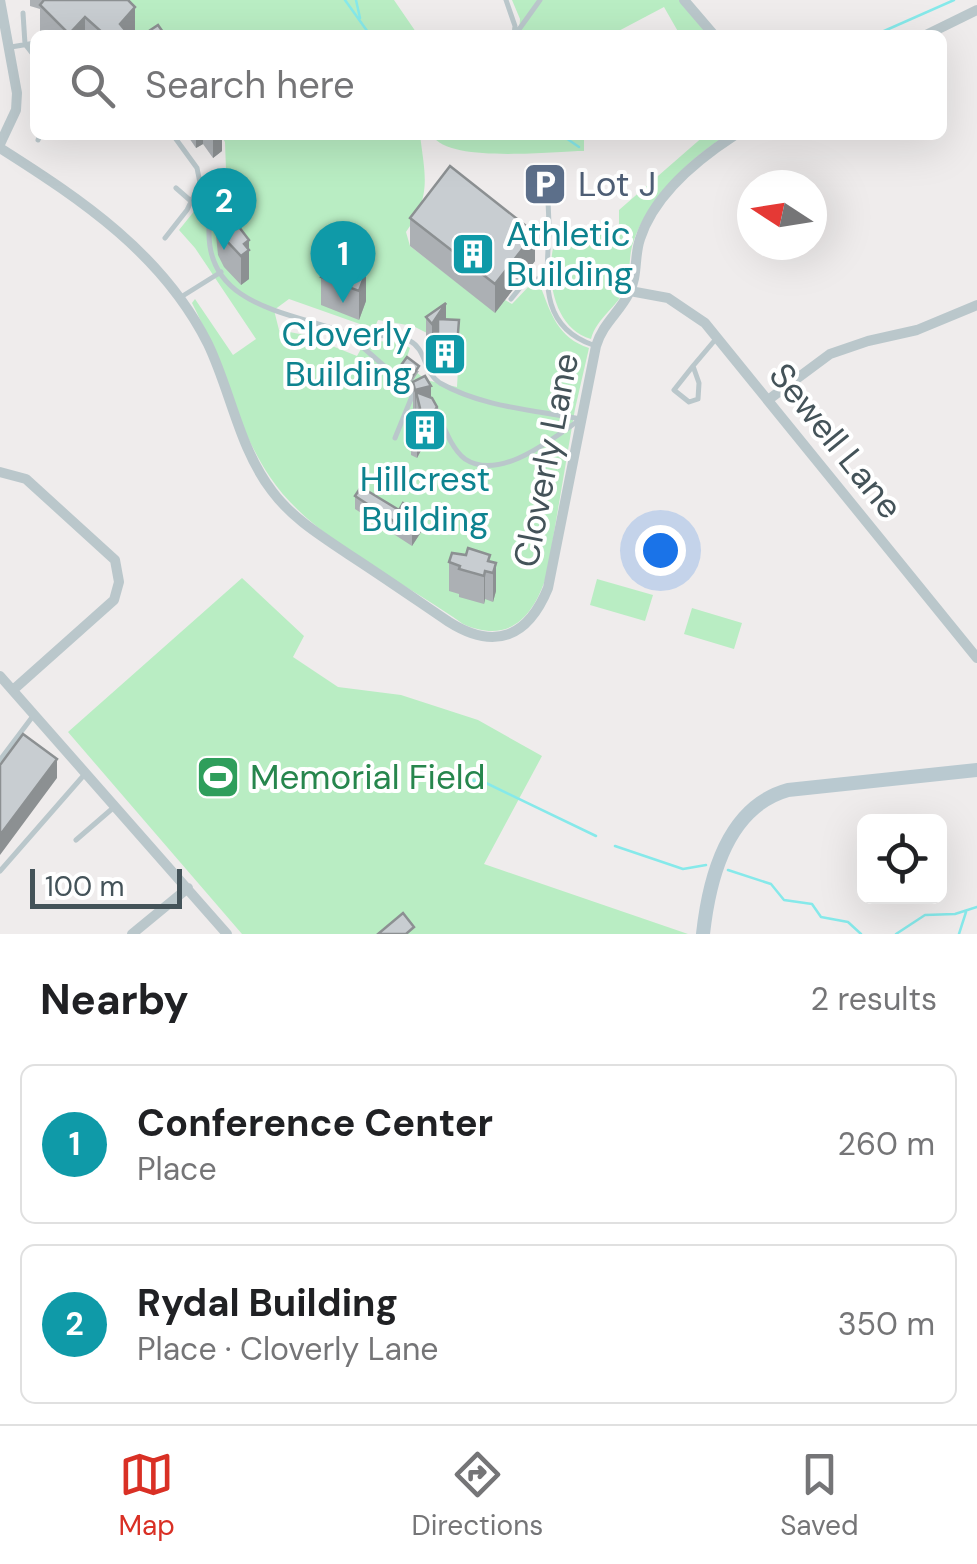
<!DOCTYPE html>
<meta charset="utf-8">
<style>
:root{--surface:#fff;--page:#f2f2f2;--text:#202124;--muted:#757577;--line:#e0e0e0;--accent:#d93025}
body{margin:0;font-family:"DM Sans",sans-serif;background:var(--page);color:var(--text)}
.controls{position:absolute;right:30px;bottom:30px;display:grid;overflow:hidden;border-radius:15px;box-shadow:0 10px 40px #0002}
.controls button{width:90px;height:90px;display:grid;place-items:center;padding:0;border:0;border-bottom:2px solid var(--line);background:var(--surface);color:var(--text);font:50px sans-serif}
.compass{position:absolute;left:737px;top:170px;width:90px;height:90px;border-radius:50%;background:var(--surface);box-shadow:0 10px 40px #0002;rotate:282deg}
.scale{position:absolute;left:30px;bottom:25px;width:152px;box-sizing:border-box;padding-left:10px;border:5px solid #445359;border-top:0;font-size:28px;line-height:35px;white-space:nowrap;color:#445359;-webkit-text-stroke:8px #fff;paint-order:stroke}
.you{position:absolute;left:660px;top:550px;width:35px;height:35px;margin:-25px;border:8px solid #fff;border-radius:50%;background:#1a73e8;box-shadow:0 0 0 15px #1a73e833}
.badge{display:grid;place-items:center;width:65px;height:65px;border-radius:50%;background:var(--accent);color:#fff;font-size:32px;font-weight:700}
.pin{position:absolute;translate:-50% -82px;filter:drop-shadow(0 2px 5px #0008)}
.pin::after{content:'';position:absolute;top:52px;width:35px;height:30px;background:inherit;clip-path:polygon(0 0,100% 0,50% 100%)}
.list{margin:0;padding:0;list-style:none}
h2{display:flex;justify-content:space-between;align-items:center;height:130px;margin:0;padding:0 40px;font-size:42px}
h2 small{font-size:32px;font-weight:400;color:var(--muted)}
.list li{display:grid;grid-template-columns:65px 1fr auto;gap:30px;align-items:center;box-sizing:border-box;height:160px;margin:0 20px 20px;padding:0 20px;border:2px solid var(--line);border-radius:15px}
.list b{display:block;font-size:38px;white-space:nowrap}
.list p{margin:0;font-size:32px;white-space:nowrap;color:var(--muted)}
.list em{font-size:32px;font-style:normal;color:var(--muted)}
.icon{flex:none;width:55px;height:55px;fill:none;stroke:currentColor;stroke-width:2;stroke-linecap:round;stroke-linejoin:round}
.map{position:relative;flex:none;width:977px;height:934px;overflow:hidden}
.search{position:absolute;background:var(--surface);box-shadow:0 10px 40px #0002;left:30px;right:30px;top:30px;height:110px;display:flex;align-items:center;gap:25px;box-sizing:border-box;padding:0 35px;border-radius:15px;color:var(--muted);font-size:38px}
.sheet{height:490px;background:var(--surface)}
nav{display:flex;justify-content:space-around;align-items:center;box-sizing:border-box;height:140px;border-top:2px solid var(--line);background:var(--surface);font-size:28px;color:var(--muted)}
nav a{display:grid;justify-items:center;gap:5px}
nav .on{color:var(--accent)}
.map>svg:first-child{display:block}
.green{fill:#b9edc3;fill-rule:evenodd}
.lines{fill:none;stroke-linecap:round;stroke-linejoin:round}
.stream{stroke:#86e9ea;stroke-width:2.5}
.service{stroke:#bac7cb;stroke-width:5}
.minor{stroke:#bac7cb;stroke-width:10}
.secondary{stroke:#b9c9d0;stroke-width:14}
.wall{fill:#acb0b4}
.shaded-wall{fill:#8c9092}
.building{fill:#c8cdd1;stroke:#8c9092;stroke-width:2.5}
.labels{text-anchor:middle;stroke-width:8;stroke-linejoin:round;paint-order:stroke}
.service-label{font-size:35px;fill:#4e5e75;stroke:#fff;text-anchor:start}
.culture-label{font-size:35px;fill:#0d838f;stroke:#fff;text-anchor:start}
.street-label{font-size:35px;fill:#445359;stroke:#fff}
.leisure-label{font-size:35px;fill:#27864d;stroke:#fff;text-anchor:start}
</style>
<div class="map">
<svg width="977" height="934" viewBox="0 0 977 934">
<rect width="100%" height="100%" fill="#efecec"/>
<path class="green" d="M101 0H394L418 35H138Z
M512 0H681L710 35H680L664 7 611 35H519L520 19Z
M221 135H420C425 176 432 196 406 232L410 246 495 312 505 300 512 304 531 284 540 285C551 314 558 338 589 348L575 409 547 574C534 616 510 645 463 624 403 581 310 538 270 477 236 427 221 358 192 303L195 299 233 355 256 339 195 248 179 230 212 189 208 173 226 170 225 142ZM289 299 374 329 378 320 413 326 459 349 457 387 426 380 405 363 410 348 402 343 366 340 357 356 305 335 279 330 274 310Z
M432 135H588L584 137V151C552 151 449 164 432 135Z
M705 135H727C689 158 649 198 634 240 628 255 631 272 626 287 618 307 597 317 591 339 552 328 544 271 556 238L610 234 619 224V210Z
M242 578 304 636 293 657 338 687 401 695 478 720 542 756 484 864 688 934H242L68 732Z
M597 579 653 595 645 621 590 605Z
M692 608 742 623 734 649 684 634Z"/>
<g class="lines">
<path class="stream" d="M345 0 370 35
M356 0 360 18
M875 35 954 0
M504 135 508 138 563 136 579 147
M446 777 484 782 596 836
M615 846 683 869 706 865
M728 870 771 884 784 900 812 904 821 917 848 922 861 934
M896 934 925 915 955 914 977 907
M959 934 966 912"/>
<path class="service" d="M506 0 515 26 514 35
M23 13 25 44 35 57
M515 35 540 0
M11 47 35 43
M38 140 40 135
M546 167C547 188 549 210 549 231 547 277 538 326 593 345
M176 188 192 202
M229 220 233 212 229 201 217 197C206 207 209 219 209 232 208 306 289 312 343 332 363 340 389 330 410 341 426 349 424 373 440 383 482 407 534 410 580 419
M165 238 187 210 200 183 197 168 173 135
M181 297 221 272
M511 299 524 283 544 277
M350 336 416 394
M693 366 674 390 689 402 698 399 699 383 693 366 715 340
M434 405C442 421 450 448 465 459 499 482 552 439 578 421
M395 438 413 394
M0 760 33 716
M76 840 113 808
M0 871 84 775"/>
<path class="minor" d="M684 0 714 35
M926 35 977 10
M0 144 16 110 17 93 0 0
M0 148C82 200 163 254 208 344 231 392 239 448 272 491 292 518 320 535 348 554 382 576 415 599 449 622 495 651 528 637 548 588L596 346C603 323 619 313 629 293 638 277 634 256 640 239 654 195 698 159 735 135
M630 291 668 298 705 323 977 658
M768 400 830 354 868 341 917 330 977 305
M0 472 26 479 115 560 119 582 114 600 13 690
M0 676 227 934
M132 934 188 888"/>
<path class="secondary" d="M703 934C709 879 727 807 788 790L977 770"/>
</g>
<path class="wall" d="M30 0H128L135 35H43L40 33V9L30 6Z
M187 135H222V151L213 158 203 144 196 148Z
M215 196 249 240V279L241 285 224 267 218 255 215 225Z
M410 218 535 261 495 313 410 246Z
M366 272V301L359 320 321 305V277Z
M426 317 446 320 459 349 457 374 438 373V344L432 353 426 345Z
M399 368 419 371 412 382 399 373Z
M413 382 431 397 437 436 432 443 426 441 417 458 411 455V427L415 418 413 410Z
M355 496 423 529 412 546 355 509Z
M490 561 496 563V591L493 602 485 599 484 604 459 597V594L449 591V562Z"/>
<path class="shaded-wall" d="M135 7V35H120V24Z
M85 17V35H69V34Z
M196 135H203V144L196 148Z
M213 135H222V151L213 158Z
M535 233V261L495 313V284Z
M249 240V279L241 285V256L244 244Z
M366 272V301L359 320V291Z
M446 303V331L438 319V344L432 353V324Z
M431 386V414L426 412V441L417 458V430L420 408 416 392V419L415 390Z
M437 407V436L432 443V415Z
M423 516V529L412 546V533Z
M496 563V591L493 602V573Z
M485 571V599L484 604V576Z
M57 759V778L0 855V835Z"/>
<path class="building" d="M44 0H128L135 7 120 24 129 35H112L110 33 105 35 85 17 69 34 40 5Z
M158 25 165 35H143Z
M450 166 535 233 495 284 410 218Z
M215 196H221L225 200 226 210 249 240 244 244 249 250 241 256 224 238 218 226Z
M328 258 366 272 359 291 321 277Z
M446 303 432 324 426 317Z
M438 319 459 320 457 346 438 345Z
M407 357 419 366 412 377 399 368Z
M425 376 431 386 415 390 413 382Z
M416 392 432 398 437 407 432 415 426 412 417 430 411 427 420 408Z
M361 487 399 510 403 503 423 516 412 533 355 496Z
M468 548 490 555 488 561 496 563 493 573 485 571 484 576 459 569 460 566 449 562 452 553 466 555Z
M23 734 57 759 0 835V765Z
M403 913 414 927 406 934H378Z"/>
<defs>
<g id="parking-square" transform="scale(2.25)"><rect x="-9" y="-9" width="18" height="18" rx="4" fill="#5c6f8a" stroke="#fff"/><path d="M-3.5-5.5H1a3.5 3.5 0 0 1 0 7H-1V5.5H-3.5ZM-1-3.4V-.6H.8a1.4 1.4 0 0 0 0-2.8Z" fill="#fff"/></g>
<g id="building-square" transform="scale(2.25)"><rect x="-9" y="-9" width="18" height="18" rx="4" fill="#0f9aa8" stroke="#fff"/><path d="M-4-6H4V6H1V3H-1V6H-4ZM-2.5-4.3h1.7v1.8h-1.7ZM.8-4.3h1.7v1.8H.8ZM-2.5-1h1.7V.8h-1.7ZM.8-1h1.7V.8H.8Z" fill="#fff"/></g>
<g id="stadium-square" transform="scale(2.25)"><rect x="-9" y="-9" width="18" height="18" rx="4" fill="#2e9e5b" stroke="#fff"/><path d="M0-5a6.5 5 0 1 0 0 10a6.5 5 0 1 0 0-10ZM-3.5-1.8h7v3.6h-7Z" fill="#fff"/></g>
</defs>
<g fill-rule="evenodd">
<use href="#parking-square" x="545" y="184"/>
<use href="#building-square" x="473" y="254"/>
<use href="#building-square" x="445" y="354"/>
<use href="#building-square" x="425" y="430"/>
<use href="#stadium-square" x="218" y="777"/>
</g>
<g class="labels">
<g class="service-label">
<text x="578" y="196">Lot J</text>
</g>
<g class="culture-label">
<text x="506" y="246">Athletic<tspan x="506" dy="40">Building</tspan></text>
<text x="412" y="346" text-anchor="end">Cloverly<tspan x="412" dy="40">Building</tspan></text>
<text x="425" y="491" text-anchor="middle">Hillcrest<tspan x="425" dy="40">Building</tspan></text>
</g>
<g class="street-label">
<text transform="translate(836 441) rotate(51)" y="12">Sewell Lane</text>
<text transform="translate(546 460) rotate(-79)" y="12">Cloverly Lane</text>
</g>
<g class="leisure-label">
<text x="250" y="789">Memorial Field</text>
</g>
</g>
</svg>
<div class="controls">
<button><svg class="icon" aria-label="locate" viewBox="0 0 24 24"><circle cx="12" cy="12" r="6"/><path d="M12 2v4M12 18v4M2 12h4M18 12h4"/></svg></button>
</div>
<svg class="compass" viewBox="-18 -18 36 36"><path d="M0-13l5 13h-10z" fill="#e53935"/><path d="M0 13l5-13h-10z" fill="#757577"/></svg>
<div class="scale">100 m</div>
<div class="you"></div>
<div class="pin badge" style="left:343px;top:303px;background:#0f9aa8">1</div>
<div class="pin badge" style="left:224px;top:250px;background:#0f9aa8">2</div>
<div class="search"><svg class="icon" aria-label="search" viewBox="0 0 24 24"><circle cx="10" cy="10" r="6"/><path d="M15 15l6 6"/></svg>Search here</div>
</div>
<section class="sheet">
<h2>Nearby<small>2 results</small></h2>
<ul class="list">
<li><span class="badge" style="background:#0f9aa8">1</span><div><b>Conference Center</b><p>Place</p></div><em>260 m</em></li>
<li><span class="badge" style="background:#0f9aa8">2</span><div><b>Rydal Building</b><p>Place · Cloverly Lane</p></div><em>350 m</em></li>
</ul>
</section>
<nav>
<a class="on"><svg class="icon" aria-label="map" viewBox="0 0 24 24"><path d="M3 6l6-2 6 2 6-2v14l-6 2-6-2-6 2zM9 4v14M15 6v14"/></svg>Map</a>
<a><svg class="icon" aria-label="directions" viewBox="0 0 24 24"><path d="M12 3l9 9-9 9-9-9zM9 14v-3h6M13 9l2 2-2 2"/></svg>Directions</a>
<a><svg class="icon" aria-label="saved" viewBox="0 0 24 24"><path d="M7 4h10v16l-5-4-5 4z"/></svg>Saved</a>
</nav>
